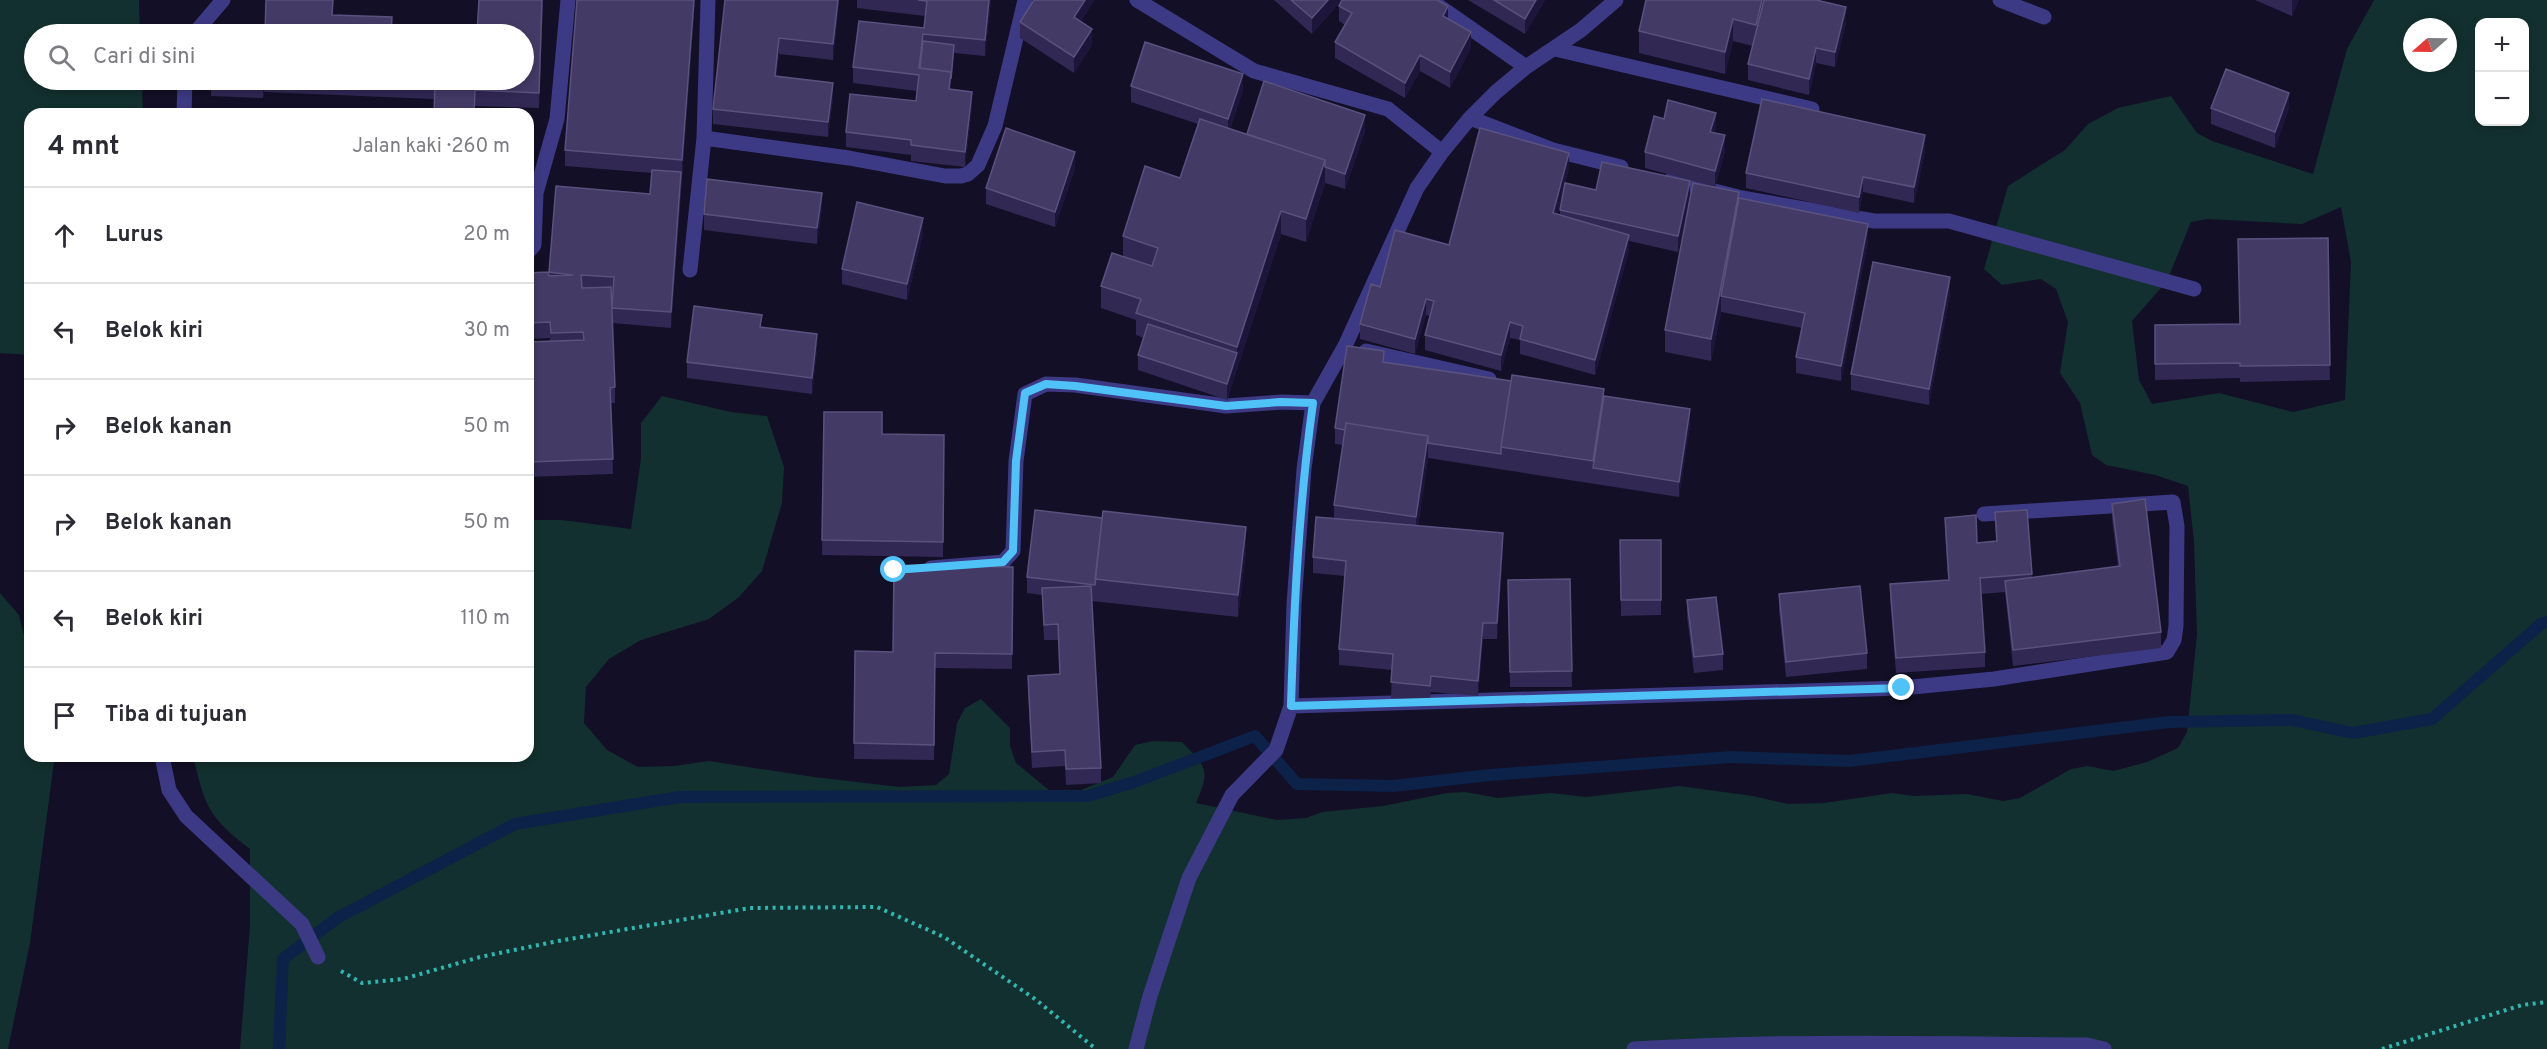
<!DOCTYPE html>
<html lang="id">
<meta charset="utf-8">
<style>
:root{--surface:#fff;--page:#f2f2f3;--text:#2b2b33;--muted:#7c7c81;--line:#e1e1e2}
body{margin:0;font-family:Overpass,sans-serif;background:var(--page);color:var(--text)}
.controls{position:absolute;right:18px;top:18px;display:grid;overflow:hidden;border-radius:12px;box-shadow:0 3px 9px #0003}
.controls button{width:54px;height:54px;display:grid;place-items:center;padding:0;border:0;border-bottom:2px solid var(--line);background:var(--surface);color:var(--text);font:30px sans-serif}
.compass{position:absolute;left:2403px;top:18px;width:54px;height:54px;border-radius:50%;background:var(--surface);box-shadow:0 3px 9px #0003;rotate:250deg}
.stop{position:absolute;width:18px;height:18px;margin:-14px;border:4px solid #4fc3f7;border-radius:50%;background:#fff}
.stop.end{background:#4fc3f7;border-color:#fff;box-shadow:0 2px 6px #0008}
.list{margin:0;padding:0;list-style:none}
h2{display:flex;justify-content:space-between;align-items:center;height:78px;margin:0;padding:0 24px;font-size:26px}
h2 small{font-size:20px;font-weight:400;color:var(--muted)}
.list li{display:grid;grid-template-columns:39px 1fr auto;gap:18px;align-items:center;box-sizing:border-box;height:96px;padding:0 24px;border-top:2px solid var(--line)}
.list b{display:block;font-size:22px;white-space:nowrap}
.list em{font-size:20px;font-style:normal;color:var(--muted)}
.icon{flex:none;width:33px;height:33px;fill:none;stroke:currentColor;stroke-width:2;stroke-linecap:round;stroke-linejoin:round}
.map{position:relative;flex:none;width:2547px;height:1049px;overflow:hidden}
.search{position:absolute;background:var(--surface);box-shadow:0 3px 9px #0003;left:24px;top:24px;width:510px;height:66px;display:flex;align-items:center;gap:15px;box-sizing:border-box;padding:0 21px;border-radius:33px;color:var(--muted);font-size:22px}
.panel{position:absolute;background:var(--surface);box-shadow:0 3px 9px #0003;left:24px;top:108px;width:510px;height:654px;border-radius:18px}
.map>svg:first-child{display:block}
.green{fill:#12302f;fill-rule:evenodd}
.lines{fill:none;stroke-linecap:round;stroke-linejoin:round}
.stream{stroke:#0c2248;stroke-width:12}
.path{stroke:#2fb8b0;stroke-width:4;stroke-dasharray:3 4.5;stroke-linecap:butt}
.minor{stroke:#3d3a85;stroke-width:15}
.wall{fill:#312854;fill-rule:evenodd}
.shaded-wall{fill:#1d163a}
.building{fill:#433a66;stroke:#5a527e;stroke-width:1.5}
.route{stroke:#4fc3f7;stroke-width:8}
</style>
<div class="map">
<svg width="2547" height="1049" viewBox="0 0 2547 1049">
<rect width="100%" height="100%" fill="#130f26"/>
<path class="green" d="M0 0H139L140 34H34V80H142L143 114H30V355L0 353Z
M2374 0H2547V1049H240L250 925V849C208 817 205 806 193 756H528V520H562L631 529 641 458V423L662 396 731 412 767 416 784 467 782 503 762 571 739 597 709 619 641 640 609 659 586 687 584 723 607 750 638 767 674 766 709 761 814 777 899 787 936 785 949 774 957 723 965 708 981 699 1010 728V746L1016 763 1049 790H1081L1113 777 1135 745 1153 741 1182 742C1206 767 1211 769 1196 803L1277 820 1306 818 1322 812 1383 806 1447 793 1465 792 1498 798 1551 793 1586 797 1679 786 1753 796 1788 804 1824 803 1892 793 1914 796 1967 794 2003 801 2020 798 2071 769 2088 766 2113 771 2147 762 2178 748 2187 732 2197 635 2194 542 2188 486 2155 475 2106 465 2092 455 2080 403 2060 373 2068 322 2056 289 2041 279 2002 285 1984 269 2008 186 2065 150 2088 124 2118 108 2171 96 2197 133 2212 141 2313 174 2347 49ZM2480 22H2524V122H2480ZM2412 27H2448V63H2412ZM2341 207 2351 262 2345 400 2293 412 2219 393 2152 404 2139 380 2132 321 2167 281 2191 222 2208 219 2302 224Z
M0 593 19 615 30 661V756H53L54 762 30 943 8 1049H0Z"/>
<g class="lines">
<path class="stream" d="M279 1049 283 959 337 918 515 824 679 797 1088 796 1137 781 1255 736 1297 784 1393 786 1490 775 1731 757 1849 761 2169 722 2292 720 2353 733 2432 719 2541 624 2547 622"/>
<path class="path" d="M341 971 362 983 403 979 480 957 558 941 750 908 877 907 944 937 1035 999 1096 1049
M2382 1049 2522 1005 2547 1002"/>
<path class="minor" d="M1137 0 1254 71 1388 109 1442 152
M1430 0 1526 67
M2000 0 2044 17
M194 34 223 0
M1555 49 1812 109
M184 114 185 80
M1470 118 1553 150 1621 167
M704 138 849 158 945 176H961L968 174 978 165 995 126 1025 0
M1671 180 1742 198 1874 221H1949L2194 289
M528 252 534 245 536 193 557 119 568 0
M690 270 704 138 708 0
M1366 351 1489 379
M931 568 1003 562 1013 551 1016 461 1025 394 1046 384 1075 385 1226 406 1282 402 1313 403
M1291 706 1902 688 1994 679 2167 652 2174 640 2176 626 2177 526 2173 502 1984 514
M162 756 169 790 186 816 302 924 318 957
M1136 1049 1150 996 1189 878 1232 795 1276 750 1291 706 1294 604 1304 469 1313 403 1345 346 1417 188 1442 152 1470 118 1496 92 1526 67 1581 30 1616 0
M1634 1049C1784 1040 1936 1044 2087 1045L2104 1049"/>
</g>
<path class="wall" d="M479 0H543L539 108 475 106 434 99 264 92 263 98 211 96V80H524Z
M695 0 671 328 612 323 615 387V403H611L613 474 528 477V342H550V338L528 339V273L549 276 556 186 650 194 652 173 565 166V150ZM611 292H613L612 322Z
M725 0H839L833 60 779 54 776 76 833 98 828 137 713 124V109Z
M857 0H991L985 56 954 53 950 89 972 107 965 167 911 161V155L846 147V132L916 101 917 91 853 83V67L924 28 925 16 857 8Z
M1274 0H1342L1312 34Z
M1468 0H1545L1525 34Z
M1646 0 1846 23 1835 67 1816 63 1809 95 1748 80V64L1753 46 1733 41 1725 74 1639 53V31Z
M2255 0H2299L2292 16Z
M1339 6 1448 19 1471 48 1450 88 1420 71 1405 98 1335 58V42L1345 25 1339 21Z
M1020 22H1081L1092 45 1074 73 1020 38Z
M1131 86 1243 90 1230 129 1247 134 1365 131 1345 189 1325 183 1306 242 1281 234 1227 400 1138 370V355L1144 338 1136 335V320L1101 308V286L1123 256V236L1180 178 1198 124 1131 102Z
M2211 108H2289L2275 148 2211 124Z
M1664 119 1716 128 1714 133 1725 151 1715 187 1645 168V152Z
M1925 151 1914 203 1863 192 1859 213 1746 188V173Z
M1075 168 1055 227 986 204V188Z
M1569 168 1557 215H1560V210L1596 190 1690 197 1678 252 1629 241V250L1595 375 1520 354V340L1510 338 1501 371 1425 350V335L1430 316 1426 315 1415 354 1360 339V324L1380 287 1449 245Z
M1739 198 1868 240 1841 381 1796 373V357L1802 328 1721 312 1711 361 1665 352V330Z
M822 209 817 244 704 230V214Z
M923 233 907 300 842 284V269Z
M2328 238 2330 380 2240 382V378L2155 380V325L2239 324Z
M1950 293 1929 405 1851 390V374Z
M762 327 817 350 812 394 687 378V362Z
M1384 362 1604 396 1690 425 1679 497 1428 458 1418 526 1503 549 1497 639H1483L1478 696 1431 692 1430 701 1391 698 1392 670 1339 665V649L1345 576 1313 573V557L1334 518V505L1343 445 1335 444V428Z
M824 412 882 434 944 435 943 557 822 555Z
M2112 504 2161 632V648L2013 666 2005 592 1981 594 1985 652V667L1896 673 1890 599V584L1948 580 1945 533V518L1977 543 1996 541 1995 512 2027 510 2032 577 2118 567 2112 519Z
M1620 540H1661V615L1621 616Z
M1246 550 1238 617 1092 601 1101 768V783L1066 785 1065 766 1032 768 1028 691V676L1060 674 1058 640H1044L1042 595 1027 593V577Z
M1013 567 1012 669 935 668 934 760 854 759 855 651 893 652Z
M1570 579 1572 687H1510L1508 595Z
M1779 594 1867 653V669L1786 677 1779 610Z
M1687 600 1723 654V670L1694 673 1687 616Z"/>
<path class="shaded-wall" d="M542 0H543L539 108V93Z
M694 0H695L682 176V160Z
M838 0H839L833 60V44Z
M989 0H991L985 56V40Z
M1085 0H1095L1074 33V17Z
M1328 0H1342L1312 34V18Z
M1536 0H1545L1525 34V19Z
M1762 0H1767L1756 47V25Z
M2292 0H2299L2292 16Z
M1448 6V22L1443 16Z
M1846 7V23L1835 67V52Z
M1733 19V41L1725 74V52Z
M1092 29V45L1074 73V57Z
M1471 32V48L1450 88V72Z
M779 38V54L775 92V76Z
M954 45V53L949 104V89Z
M1816 48V63L1809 95V79Z
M1420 55V71L1405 98V83Z
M1243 74V90L1228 134V119Z
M264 80V92L263 98V83Z
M833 83V98L828 137V122Z
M972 92V107L965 167V152Z
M2289 93V108L2275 148V132Z
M1716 113V128L1710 147V132Z
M1365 115V131L1345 189V174Z
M1725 135V151L1715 187V171Z
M1925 135V151L1914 203V187Z
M1075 152V168L1055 227V212Z
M1569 153V168L1553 229V213Z
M1325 160V182L1306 242V219Z
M681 172V187L671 328V312Z
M1863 177V192L1859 213V197Z
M1690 181V197L1678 252V236Z
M1739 192V214L1721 296V312L1711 361V339Z
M822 193V209L817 244V228Z
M1281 211V234L1227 400V384L1237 353V347Z
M923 218V233L907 300V284Z
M1868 224V240L1841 381V366Z
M1629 235V250L1595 375V360Z
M1950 277V293L1929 405V389Z
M1426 299V315L1415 354V339Z
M1510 322V338L1501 371V355Z
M817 334V350L812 394V378Z
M1690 409V425L1679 497V482Z
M1428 436V458L1416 539V517Z
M1246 527V550L1238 617V595Z
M1503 533V549L1497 639V623Z
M1483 623V639L1478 696V681Z"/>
<path class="building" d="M266 0H333L332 15 392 17 391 34H265Z
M479 0H542L539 93 475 90 474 114H434L435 83 346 80H524V34H477Z
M577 0H694L682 160 565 150Z
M725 0H838L833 44 779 38 775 76 833 83 828 122 713 109Z
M918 0H989L985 40 923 34 919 68 951 72 949 89 972 92 965 152 911 145V140L846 132 850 94 916 101 919 75 853 67 859 21 924 28 927 1Z
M1034 0H1085L1074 17 1092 29 1074 57 1020 22Z
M1291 0H1328L1312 18Z
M1342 0H1437L1448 6 1443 16 1471 32 1450 72 1420 55 1405 83 1335 42 1352 13 1339 6Z
M1494 0H1536L1525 19Z
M1646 0H1762L1756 25 1733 19 1725 52 1639 31Z
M1764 0H1816L1846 7 1835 52 1816 48 1809 79 1748 64Z
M923 41 954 45 951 79V72L920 68Z
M1145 42 1243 74 1228 119 1131 86Z
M2226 69 2289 93 2275 132 2211 108Z
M211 80H264L263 83 211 81Z
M1264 81 1365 115 1345 174 1325 167V160L1247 134Z
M1762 99 1925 135 1914 187 1863 177 1859 197 1746 173Z
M1668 100 1716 113 1710 132 1725 135 1715 171 1645 152 1654 116 1664 119Z
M1200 119 1325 160 1306 219 1281 211 1237 347 1136 313 1141 299 1101 286 1112 253 1152 266 1158 248 1123 236 1145 166 1180 178Z
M1006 128 1075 152 1055 212 986 188Z
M1480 128 1569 153 1553 213 1629 235 1595 360 1520 339 1523 326 1510 322 1501 355 1425 335 1434 301 1426 299 1415 339 1360 324 1371 284 1380 287 1395 230 1449 245Z
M1602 162 1690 181 1678 236 1560 210 1565 183 1596 190Z
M652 170 681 172 671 312 612 308 614 277 581 275 582 288 611 287 615 387 610 388 613 459 528 462V342L584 340 583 332 551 333 550 322 528 323V273L548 272 549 276 573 275 549 272 556 186 650 194Z
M707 179 822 193 817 228 704 214Z
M1693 183 1739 192 1711 339 1665 330Z
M1739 198 1868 224 1841 366 1796 357 1805 313 1721 296Z
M857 202 923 218 907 284 842 269Z
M2328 238 2330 365 2240 366V363L2155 364V325L2240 324 2238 239Z
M1873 262 1950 277 1929 389 1851 374Z
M694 306 762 315 760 327 817 334 812 378 687 362Z
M1148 324 1237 353 1227 384 1138 355Z
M1347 346 1384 351 1383 362 1511 381 1501 447V454L1428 443V436L1346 423 1345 430 1335 428Z
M1512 375 1604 389 1593 461 1501 447Z
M1604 396 1690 409 1679 482 1593 468Z
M824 412H882V434L944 435 943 542 822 540Z
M1346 423 1428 436 1416 517 1334 505Z
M2145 499 2161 632 2013 650 2005 581 2120 566 2112 504Z
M1035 510 1102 518 1095 585 1027 577Z
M2027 510 2032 574 1980 578 1985 652 1896 658 1890 584 1949 580 1945 518 1976 515 1977 543 1997 541 1995 512Z
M1103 511 1246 527 1238 595 1095 579Z
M1316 517 1503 533 1497 623H1483L1478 681 1431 676 1430 686 1391 682 1393 654 1339 649 1346 561 1313 557Z
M1620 540H1661V600H1621Z
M894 565 1013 567 1012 654 935 653 934 745 854 743 855 651 893 652Z
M1570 579 1572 671 1510 672 1508 580Z
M1091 586 1101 768 1066 769 1065 750 1032 752 1028 676 1060 674 1058 624 1044 625 1042 588Z
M1860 586 1867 653 1786 662 1779 594Z
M1716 597 1723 654 1694 657 1687 600Z"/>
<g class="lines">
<path class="route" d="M894 570 1003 562 1013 551 1016 461 1025 393 1046 384 1075 386 1226 406 1281 402 1313 403C1299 504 1294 605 1291 706L1902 688"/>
</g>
</svg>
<div class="controls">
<button>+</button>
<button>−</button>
</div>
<svg class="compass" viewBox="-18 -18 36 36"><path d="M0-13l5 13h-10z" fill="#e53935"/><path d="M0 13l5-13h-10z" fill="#7c7c81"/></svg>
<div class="stop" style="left:894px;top:570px"></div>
<div class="stop end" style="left:1902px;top:688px"></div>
<div class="search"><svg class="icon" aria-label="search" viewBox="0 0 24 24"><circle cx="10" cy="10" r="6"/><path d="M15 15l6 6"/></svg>Cari di sini</div>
<section class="panel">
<h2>4 mnt<small>Jalan kaki · 260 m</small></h2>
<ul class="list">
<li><svg class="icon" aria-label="ahead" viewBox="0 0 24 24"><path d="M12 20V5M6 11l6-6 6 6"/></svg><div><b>Lurus</b></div><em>20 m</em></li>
<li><svg class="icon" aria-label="left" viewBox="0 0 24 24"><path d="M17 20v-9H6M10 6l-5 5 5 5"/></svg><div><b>Belok kiri</b></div><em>30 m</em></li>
<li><svg class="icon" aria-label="right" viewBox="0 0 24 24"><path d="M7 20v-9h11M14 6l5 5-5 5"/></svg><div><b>Belok kanan</b></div><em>50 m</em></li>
<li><svg class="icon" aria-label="right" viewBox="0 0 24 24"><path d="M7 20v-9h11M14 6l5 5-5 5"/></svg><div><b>Belok kanan</b></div><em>50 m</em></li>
<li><svg class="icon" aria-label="left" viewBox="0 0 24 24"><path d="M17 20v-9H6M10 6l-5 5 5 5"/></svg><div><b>Belok kiri</b></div><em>110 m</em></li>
<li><svg class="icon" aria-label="arrive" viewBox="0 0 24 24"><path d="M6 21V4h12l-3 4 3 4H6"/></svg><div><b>Tiba di tujuan</b></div></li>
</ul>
</section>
</div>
